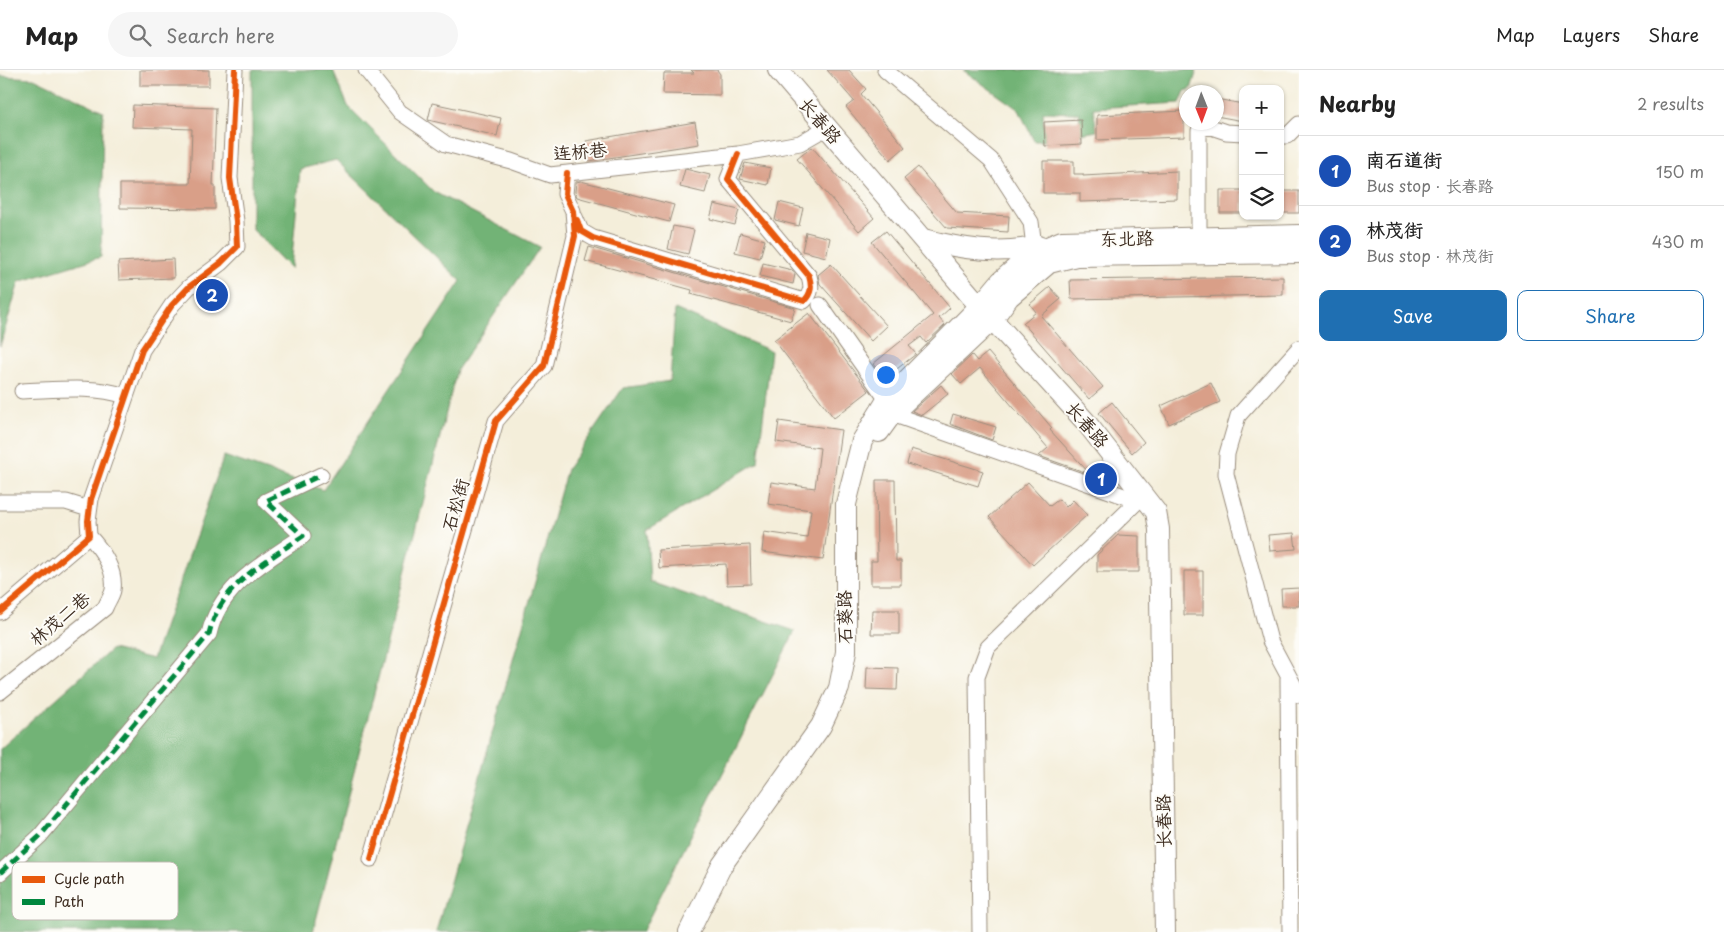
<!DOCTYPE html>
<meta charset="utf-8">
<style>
:root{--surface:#fff;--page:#f6f6f6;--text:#222;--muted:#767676;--line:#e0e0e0;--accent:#1f6fb2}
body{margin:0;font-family:"Playpen Sans","LXGW WenKai TC",sans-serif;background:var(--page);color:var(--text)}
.controls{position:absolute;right:15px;top:15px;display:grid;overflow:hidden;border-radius:10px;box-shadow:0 1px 4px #0004}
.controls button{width:45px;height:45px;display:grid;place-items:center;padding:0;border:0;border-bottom:1px solid var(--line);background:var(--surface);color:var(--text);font:25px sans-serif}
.compass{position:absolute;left:1179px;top:15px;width:45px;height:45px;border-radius:50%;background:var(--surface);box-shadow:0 1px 4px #0004;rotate:179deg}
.you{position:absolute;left:885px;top:304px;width:18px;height:18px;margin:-12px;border:4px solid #fff;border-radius:50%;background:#1a73e8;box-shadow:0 0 0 8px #1a73e833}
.badge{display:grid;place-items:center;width:32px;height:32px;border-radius:50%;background:var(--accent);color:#fff;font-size:16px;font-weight:700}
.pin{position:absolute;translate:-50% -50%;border:2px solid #fff;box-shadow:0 1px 5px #0006}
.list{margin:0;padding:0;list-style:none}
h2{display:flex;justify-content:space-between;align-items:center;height:65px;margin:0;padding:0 20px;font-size:21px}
h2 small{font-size:16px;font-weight:400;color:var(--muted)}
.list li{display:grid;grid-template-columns:32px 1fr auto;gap:15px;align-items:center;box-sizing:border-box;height:70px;padding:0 20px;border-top:1px solid var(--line)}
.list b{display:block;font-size:19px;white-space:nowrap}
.list p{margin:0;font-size:16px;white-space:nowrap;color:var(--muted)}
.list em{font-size:16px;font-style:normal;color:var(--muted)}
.actions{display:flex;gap:10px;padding:15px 20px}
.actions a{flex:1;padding:11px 0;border:1px solid var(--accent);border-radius:10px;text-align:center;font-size:18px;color:var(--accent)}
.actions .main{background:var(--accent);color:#fff}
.icon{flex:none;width:28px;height:28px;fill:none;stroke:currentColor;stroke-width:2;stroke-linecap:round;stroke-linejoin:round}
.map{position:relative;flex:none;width:1299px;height:862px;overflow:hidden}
header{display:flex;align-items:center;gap:30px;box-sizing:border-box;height:70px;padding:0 25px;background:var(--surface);border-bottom:1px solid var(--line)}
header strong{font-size:24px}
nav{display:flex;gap:28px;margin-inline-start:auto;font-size:18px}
.search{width:350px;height:45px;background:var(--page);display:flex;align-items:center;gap:12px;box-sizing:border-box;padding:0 18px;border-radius:28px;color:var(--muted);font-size:19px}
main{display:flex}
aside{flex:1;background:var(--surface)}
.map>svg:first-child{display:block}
.forest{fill:#72b376;stroke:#566e4a}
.building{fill:#d99f88}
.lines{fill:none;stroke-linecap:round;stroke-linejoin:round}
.minor-casing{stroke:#988c7c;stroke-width:17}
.major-casing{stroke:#988c7c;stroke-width:22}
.minor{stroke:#fff;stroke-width:15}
.major{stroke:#fff;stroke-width:20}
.quiet{stroke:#00873e;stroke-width:5;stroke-dasharray:10 5;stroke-linecap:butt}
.cycleway-casing{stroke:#fdfcf7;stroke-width:9}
.cycleway{stroke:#e8590c;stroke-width:6}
.labels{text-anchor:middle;stroke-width:4;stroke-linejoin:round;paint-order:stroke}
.street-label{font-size:18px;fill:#3b2a1e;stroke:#fdfcf7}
.key{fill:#fdfcf7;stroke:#c3bdb6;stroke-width:1}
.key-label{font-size:14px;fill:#3b2a1e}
</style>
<header>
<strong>Map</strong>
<div class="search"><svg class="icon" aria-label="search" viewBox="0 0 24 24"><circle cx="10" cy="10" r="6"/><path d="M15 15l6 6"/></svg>Search here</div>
<nav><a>Map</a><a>Layers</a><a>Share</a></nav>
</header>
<main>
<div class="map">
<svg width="1299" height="862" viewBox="0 0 1299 862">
<rect width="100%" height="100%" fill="#fdfcf7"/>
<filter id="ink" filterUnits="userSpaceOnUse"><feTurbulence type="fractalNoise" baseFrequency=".02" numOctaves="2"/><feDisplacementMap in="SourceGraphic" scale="10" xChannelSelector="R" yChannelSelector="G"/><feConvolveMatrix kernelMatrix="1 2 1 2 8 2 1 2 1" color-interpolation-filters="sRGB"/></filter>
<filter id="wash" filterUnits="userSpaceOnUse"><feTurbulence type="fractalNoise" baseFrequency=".0096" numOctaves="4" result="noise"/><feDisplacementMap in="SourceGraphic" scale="20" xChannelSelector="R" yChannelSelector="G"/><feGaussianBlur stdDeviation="1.12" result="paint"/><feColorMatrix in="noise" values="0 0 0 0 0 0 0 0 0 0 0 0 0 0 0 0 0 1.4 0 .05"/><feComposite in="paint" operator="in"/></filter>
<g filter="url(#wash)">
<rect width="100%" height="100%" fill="#f4eeda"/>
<path class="forest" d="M252 0H333L348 36 434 122 540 177 457 300 313 862H0V679L112 579 153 589 224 386 323 420 461 211 336 90 300 99 291 199 252 159Z
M963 0H1197L1191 19 1185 21 1180 33 1093 38 1097 61 1081 64 1079 43 1043 42 1045 71H1034L1019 40Z
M0 6 34 8 103 41 101 187 19 212 0 276Z
M675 239 771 281 758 392 647 460 650 512 795 561 642 862H436L567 399 623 318 670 311Z"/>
<g id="blocks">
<path class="building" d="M140 0H209V16H140Z
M691 0H717L720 4V25L663 24 664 3H694Z
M827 0H849L866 19 861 24 905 77 890 90 846 37 854 31Z
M1216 29 1243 34V51L1216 46Z
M432 33 501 48 497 66 428 50Z
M133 35 216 38 213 115H215V139L120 138V114H190L192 59 132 57Z
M1184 41V67L1097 70V45Z
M1081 50 1082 74 1045 76 1044 52Z
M695 52 699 74 589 91 586 71Z
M812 77 874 148 859 161 797 89Z
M1043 91H1074V104H1083V106L1177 101V129L1080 132V123H1043Z
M745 93 771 98 768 115 740 109Z
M918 97 957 143 1009 146 1008 162 947 158 904 109Z
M685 99 710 105 705 123 680 117Z
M581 111 674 135 669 152 577 127 575 122 576 112Z
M1220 120H1243V143H1220Z
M1280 121H1299V143H1280Z
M779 132 803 138 799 156 775 150Z
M714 134 739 140 735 155 710 149Z
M673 156 694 160 688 184 668 179Z
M886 161 950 238 939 248 945 255 926 273 921 267 909 276 916 284 884 309 873 294 933 245 872 172Z
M806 162 830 168 826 187 802 181Z
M740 163 765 170 760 188 735 182Z
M589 177 795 238 791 251 691 224 692 220 585 191Z
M173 189 174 208 119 210 118 192Z
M763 193 792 200 795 204 793 214 760 206Z
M831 194 887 256 871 271 820 214 818 205Z
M1283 207V225L1071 229 1070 210Z
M1050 217 1061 229 1041 246 1103 317 1089 329 1023 253 1036 242 1030 234Z
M809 243 869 321 834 348 774 270Z
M988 282 1052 358 1050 360 1090 404 1039 386 1048 378 980 298 961 314 952 304 972 285 977 291Z
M1211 313 1220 332 1169 354 1161 336Z
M941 315 948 324 922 345 912 341Z
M1112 332 1144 372 1132 383 1099 343Z
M953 344 996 357 992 370 950 354Z
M779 351 841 360 823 490 762 482 764 462 807 468 811 440 768 434 771 412 815 418 820 378 776 372Z
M911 379 983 401 978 416 907 394Z
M876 410H895L896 491H901V515H871V491H877Z
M1028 412 1050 436 1059 429 1066 437 1073 430 1087 445 1033 495 989 447Z
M1294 463 1296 479 1270 481 1268 465Z
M1118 465 1139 466V502H1097V485Z
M750 475 751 514 727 515 726 494 659 498 658 480Z
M1184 501H1203V545H1184Z
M1299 518V536H1282L1281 519Z
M872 540H899V564H871Z
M867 597 898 598 897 620 866 619Z"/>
</g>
</g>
<g filter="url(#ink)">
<use href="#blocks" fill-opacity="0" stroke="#988c7c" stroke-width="1"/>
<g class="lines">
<g class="minor-casing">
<path id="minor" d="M366 0 400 42 446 74 511 91 550 105 738 84 800 73 826 58
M885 0 991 90 1031 152 1034 177
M1280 66H1287L1299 54
M575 147 581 161 593 168 804 231C812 223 812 216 809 206L728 109 738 84
M1199 167V61L1208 56 1226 62 1243 63
M820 235 887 330 892 344 1138 431
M1299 278 1238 346 1227 384 1226 404 1270 571 1299 625
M22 321C56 320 93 315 126 326
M0 432H66L89 439
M0 542 89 466 88 451 91 429 142 280 172 235 189 217 221 193 237 177 236 151 230 108 235 0
M1288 608 1290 862
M0 622 105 538C107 532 112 526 113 520 116 499 102 480 89 466
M371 789 496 351 544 296 575 166 573 141 565 124 567 103
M0 803 40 766 209 564C220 515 264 493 303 466L266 431 321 405
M980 862 977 607 988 577 1144 425"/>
</g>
<g class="major-casing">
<path id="major" d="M778 0 970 225 1085 351 1156 442 1159 459 1165 862
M923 169C962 179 998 185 1038 176
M879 362 892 344 992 250 1009 227 1049 193 1076 186 1299 183
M689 862 722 795 821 656 839 618 846 582V434L862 371 887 330 980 236 1001 211 1033 183 1062 171 1299 165"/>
</g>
<use href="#minor" class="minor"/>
<use href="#major" class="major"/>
<path class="quiet" d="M0 803 40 766 209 564C220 515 264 493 303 466L266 431 321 405"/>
<g class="cycleway-casing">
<path id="cycleway" d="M577 150 581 161 593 168 804 231C812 223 812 216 809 206L728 109 738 84
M0 542 89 466 88 451 91 429 142 280 172 235 189 217 221 193 237 177 236 151 230 108 235 0
M371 789 496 351 544 296 575 166 573 141 565 124 567 103"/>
</g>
<use href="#cycleway" class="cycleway"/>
</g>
</g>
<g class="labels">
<g class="street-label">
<text transform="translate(820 51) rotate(50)" y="6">长春路</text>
<text transform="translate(580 82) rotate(-5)" y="6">连桥巷</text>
<text transform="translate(1127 169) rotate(-1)" y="6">东北路</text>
<text transform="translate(1087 355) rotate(49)" y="6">长春路</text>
<text transform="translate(456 435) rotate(-74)" y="6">石松街</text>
<text transform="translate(845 547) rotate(-91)" y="6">石葵路</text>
<text transform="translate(60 549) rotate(-40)" y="6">林茂二巷</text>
<text transform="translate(1164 751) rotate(-91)" y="6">长春路</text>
</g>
</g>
<rect x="12" y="792" width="166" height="58" rx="8" class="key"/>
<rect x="22" y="806" width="23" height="7" fill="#e8590c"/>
<rect x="22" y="829" width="23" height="6" fill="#00873e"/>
<g class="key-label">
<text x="54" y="814">Cycle path</text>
<text x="54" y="837">Path</text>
</g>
</svg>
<div class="controls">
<button>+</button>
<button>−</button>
<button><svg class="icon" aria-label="layers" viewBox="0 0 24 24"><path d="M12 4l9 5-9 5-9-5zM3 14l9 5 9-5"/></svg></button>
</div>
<svg class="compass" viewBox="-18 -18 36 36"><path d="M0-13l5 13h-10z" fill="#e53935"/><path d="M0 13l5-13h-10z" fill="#767676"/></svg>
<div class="you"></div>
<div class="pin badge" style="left:1101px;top:409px;background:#1a4fb4">1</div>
<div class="pin badge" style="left:212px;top:225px;background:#1a4fb4">2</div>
</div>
<aside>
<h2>Nearby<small>2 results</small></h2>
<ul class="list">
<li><span class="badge" style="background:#1a4fb4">1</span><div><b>南石道街</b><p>Bus stop · 长春路</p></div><em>150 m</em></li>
<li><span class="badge" style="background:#1a4fb4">2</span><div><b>林茂街</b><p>Bus stop · 林茂街</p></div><em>430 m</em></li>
</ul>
<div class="actions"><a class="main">Save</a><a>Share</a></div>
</aside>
</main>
